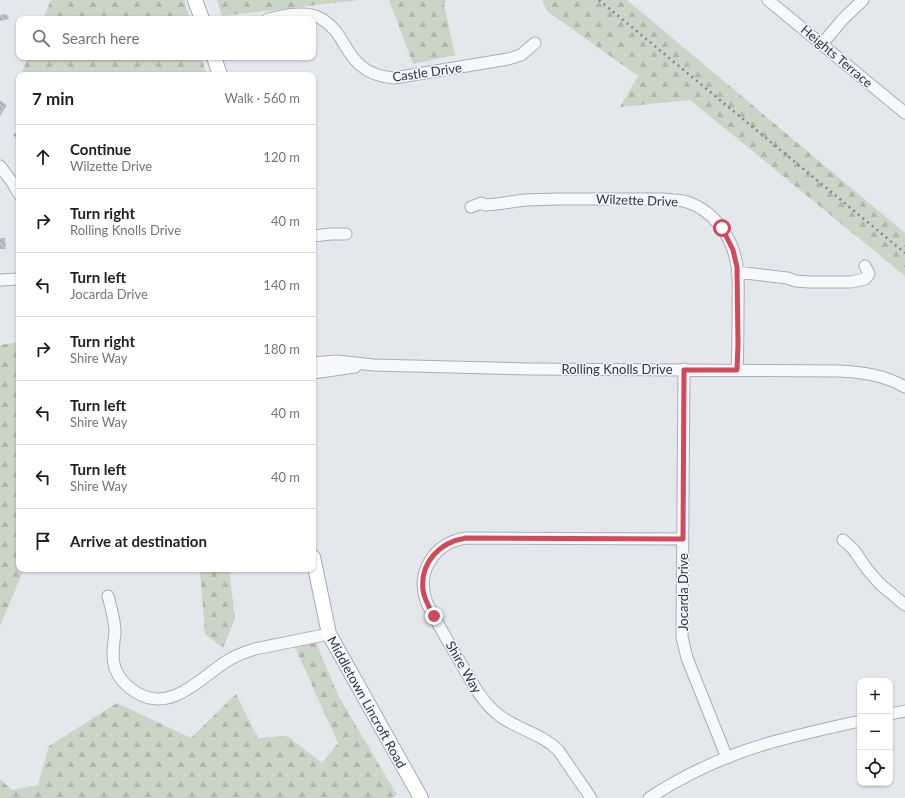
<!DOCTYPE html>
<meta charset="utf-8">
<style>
:root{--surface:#fff;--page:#f6f6f6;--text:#202124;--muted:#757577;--line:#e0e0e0}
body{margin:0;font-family:Lato,sans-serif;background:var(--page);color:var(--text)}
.controls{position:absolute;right:12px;bottom:12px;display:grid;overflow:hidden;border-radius:8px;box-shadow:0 1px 3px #0004}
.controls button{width:36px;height:36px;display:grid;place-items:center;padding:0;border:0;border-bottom:1px solid var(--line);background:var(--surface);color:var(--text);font:20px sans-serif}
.stop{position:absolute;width:12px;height:12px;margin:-9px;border:3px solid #d1495b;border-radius:50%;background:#fff}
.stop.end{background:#d1495b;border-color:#fff;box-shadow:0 1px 4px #0008}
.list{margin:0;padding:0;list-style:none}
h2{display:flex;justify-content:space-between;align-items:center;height:52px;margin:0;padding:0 16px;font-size:17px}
h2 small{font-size:13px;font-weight:400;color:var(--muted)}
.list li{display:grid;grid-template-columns:26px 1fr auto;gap:12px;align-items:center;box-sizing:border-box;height:64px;padding:0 16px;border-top:1px solid var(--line)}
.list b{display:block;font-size:15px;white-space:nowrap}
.list p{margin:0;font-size:13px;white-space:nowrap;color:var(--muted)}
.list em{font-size:13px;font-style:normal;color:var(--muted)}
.icon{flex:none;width:22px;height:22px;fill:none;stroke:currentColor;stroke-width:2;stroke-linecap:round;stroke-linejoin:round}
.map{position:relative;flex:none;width:905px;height:798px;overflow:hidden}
.search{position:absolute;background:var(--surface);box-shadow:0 1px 3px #0004;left:16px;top:16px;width:300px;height:44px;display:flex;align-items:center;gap:10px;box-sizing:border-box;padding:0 14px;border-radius:8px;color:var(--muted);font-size:15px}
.panel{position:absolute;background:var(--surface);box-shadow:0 1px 3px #0004;left:16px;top:72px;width:300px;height:500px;border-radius:8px}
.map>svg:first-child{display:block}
.forest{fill:url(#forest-firs)}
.building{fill:url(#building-back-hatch)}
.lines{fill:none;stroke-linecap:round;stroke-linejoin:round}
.minor-casing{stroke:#a9aeb7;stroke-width:13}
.major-casing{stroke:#a3abb8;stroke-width:16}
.minor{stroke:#f7f8fa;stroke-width:11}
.major{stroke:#fff;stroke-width:14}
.rail{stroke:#7d8696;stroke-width:2.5;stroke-dasharray:2 4;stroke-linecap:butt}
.route{stroke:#d1495b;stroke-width:5}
.labels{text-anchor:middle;stroke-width:3;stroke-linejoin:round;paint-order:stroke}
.street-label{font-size:13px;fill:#2b3445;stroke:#f4f6f9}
</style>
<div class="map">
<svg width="905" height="798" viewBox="0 0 905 798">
<defs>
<pattern id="forest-firs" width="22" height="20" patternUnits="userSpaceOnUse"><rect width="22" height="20" fill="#c9d6c5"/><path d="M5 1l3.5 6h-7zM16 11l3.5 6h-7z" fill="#adb8ab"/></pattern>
<pattern id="building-back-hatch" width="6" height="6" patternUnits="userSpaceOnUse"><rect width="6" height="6" fill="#bbc0ca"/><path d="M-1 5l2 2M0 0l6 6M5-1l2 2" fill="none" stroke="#989da6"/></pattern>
</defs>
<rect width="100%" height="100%" fill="#e4e7ec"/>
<path class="forest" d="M51 0H184L190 19H43Z
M217 0H359L222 16Z
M389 0H446L444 4 455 55 413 64Z
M542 0H627L905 233V276L690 100 620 107 638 76 547 11Z
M28 57H201L207 75H21Z
M19 342V569H24L0 626V345Z
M200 569H229L235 618 223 648 205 634Z
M314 638 339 697 397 795 391 798H0V779L12 790 38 785 49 746 117 703 191 738 236 694 258 738 287 736 322 763 338 743 293 643Z"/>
<path class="building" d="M7 14 9 19 0 21V15Z
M0 100 7 105 0 116Z
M19 130V142L13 135Z
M0 238H5L6 249H0Z"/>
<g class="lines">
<g class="minor-casing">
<path id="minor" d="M768 0 905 113
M268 19C282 16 297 12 311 15 314 15 317 17 320 18 342 30 343 50 360 65 370 74 381 77 394 78L508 59 521 55 535 43
M822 44 843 19 863 0
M0 166 12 182 19 194
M471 207 481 203 485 205 497 204 525 200 558 199H663C670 200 677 200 684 201 713 209 733 237 737 266 739 280 738 295 738 309 738 329 738 349 737 370
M313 236 331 234H346
M737 272 787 278 796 281 809 282H851L865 279 869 274 865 266
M0 280 19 279
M313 363 336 361 374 365 530 369 838 371C862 372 884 375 905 387
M684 369 682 637 687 658 727 758
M313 373 355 367
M843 540 853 549 867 569 880 584 905 605
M108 596C111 607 115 620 115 632 114 644 111 656 115 668 119 679 127 687 137 693 172 713 200 678 227 661 235 656 245 652 255 649L329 634
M890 714 905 711
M591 798 558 750C542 734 519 730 500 716 481 702 471 680 459 660 448 641 437 623 427 603 415 572 434 543 466 538L683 539
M649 798C689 772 734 752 780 740 806 733 833 727 860 721"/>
</g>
<g class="major-casing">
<path id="major" d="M195 0 202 19
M214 57 220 75
M313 557 329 634 421 798"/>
</g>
<use href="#minor" class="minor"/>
<use href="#major" class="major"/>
<path class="rail" d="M599 0 905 253"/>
</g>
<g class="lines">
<path class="route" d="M434 616C429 607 424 599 423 590 420 562 440 542 466 538L683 539 684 370H737L738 344 737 267 733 250 722 228"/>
</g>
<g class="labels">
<g class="street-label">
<text transform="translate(837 56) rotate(40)" y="5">Heights Terrace</text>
<text transform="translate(427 72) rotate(-8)" y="5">Castle Drive</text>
<text transform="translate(637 200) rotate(2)" y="5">Wilzette Drive</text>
<text x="617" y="374">Rolling Knolls Drive</text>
<text transform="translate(683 592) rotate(-90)" y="5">Jocarda Drive</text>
<text transform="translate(464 667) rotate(60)" y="5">Shire Way</text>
<text transform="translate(367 702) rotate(61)" y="5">Middletown Lincroft Road</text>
</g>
</g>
</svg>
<div class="controls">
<button>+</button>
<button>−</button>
<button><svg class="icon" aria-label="locate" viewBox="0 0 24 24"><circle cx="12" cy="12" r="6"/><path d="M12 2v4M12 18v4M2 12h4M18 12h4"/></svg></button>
</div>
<div class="stop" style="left:722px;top:228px"></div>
<div class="stop end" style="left:434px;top:616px"></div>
<div class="search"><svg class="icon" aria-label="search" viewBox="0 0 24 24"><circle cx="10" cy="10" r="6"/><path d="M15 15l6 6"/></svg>Search here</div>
<section class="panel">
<h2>7 min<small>Walk · 560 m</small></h2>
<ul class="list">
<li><svg class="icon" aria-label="ahead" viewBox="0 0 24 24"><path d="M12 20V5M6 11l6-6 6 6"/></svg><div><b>Continue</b><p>Wilzette Drive</p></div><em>120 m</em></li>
<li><svg class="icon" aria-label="right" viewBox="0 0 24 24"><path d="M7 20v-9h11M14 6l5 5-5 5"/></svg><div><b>Turn right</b><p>Rolling Knolls Drive</p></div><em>40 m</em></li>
<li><svg class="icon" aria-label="left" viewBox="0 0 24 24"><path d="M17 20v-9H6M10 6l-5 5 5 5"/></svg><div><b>Turn left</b><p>Jocarda Drive</p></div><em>140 m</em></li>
<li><svg class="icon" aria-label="right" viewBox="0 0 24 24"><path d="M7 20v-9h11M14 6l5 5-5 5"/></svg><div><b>Turn right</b><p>Shire Way</p></div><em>180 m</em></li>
<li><svg class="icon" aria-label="left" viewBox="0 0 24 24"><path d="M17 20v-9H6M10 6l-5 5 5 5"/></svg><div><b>Turn left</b><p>Shire Way</p></div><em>40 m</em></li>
<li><svg class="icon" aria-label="left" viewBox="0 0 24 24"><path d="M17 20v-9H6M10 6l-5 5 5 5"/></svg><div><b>Turn left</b><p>Shire Way</p></div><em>40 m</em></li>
<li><svg class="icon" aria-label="arrive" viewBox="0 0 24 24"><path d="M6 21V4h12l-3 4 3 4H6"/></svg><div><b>Arrive at destination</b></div></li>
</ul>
</section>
</div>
